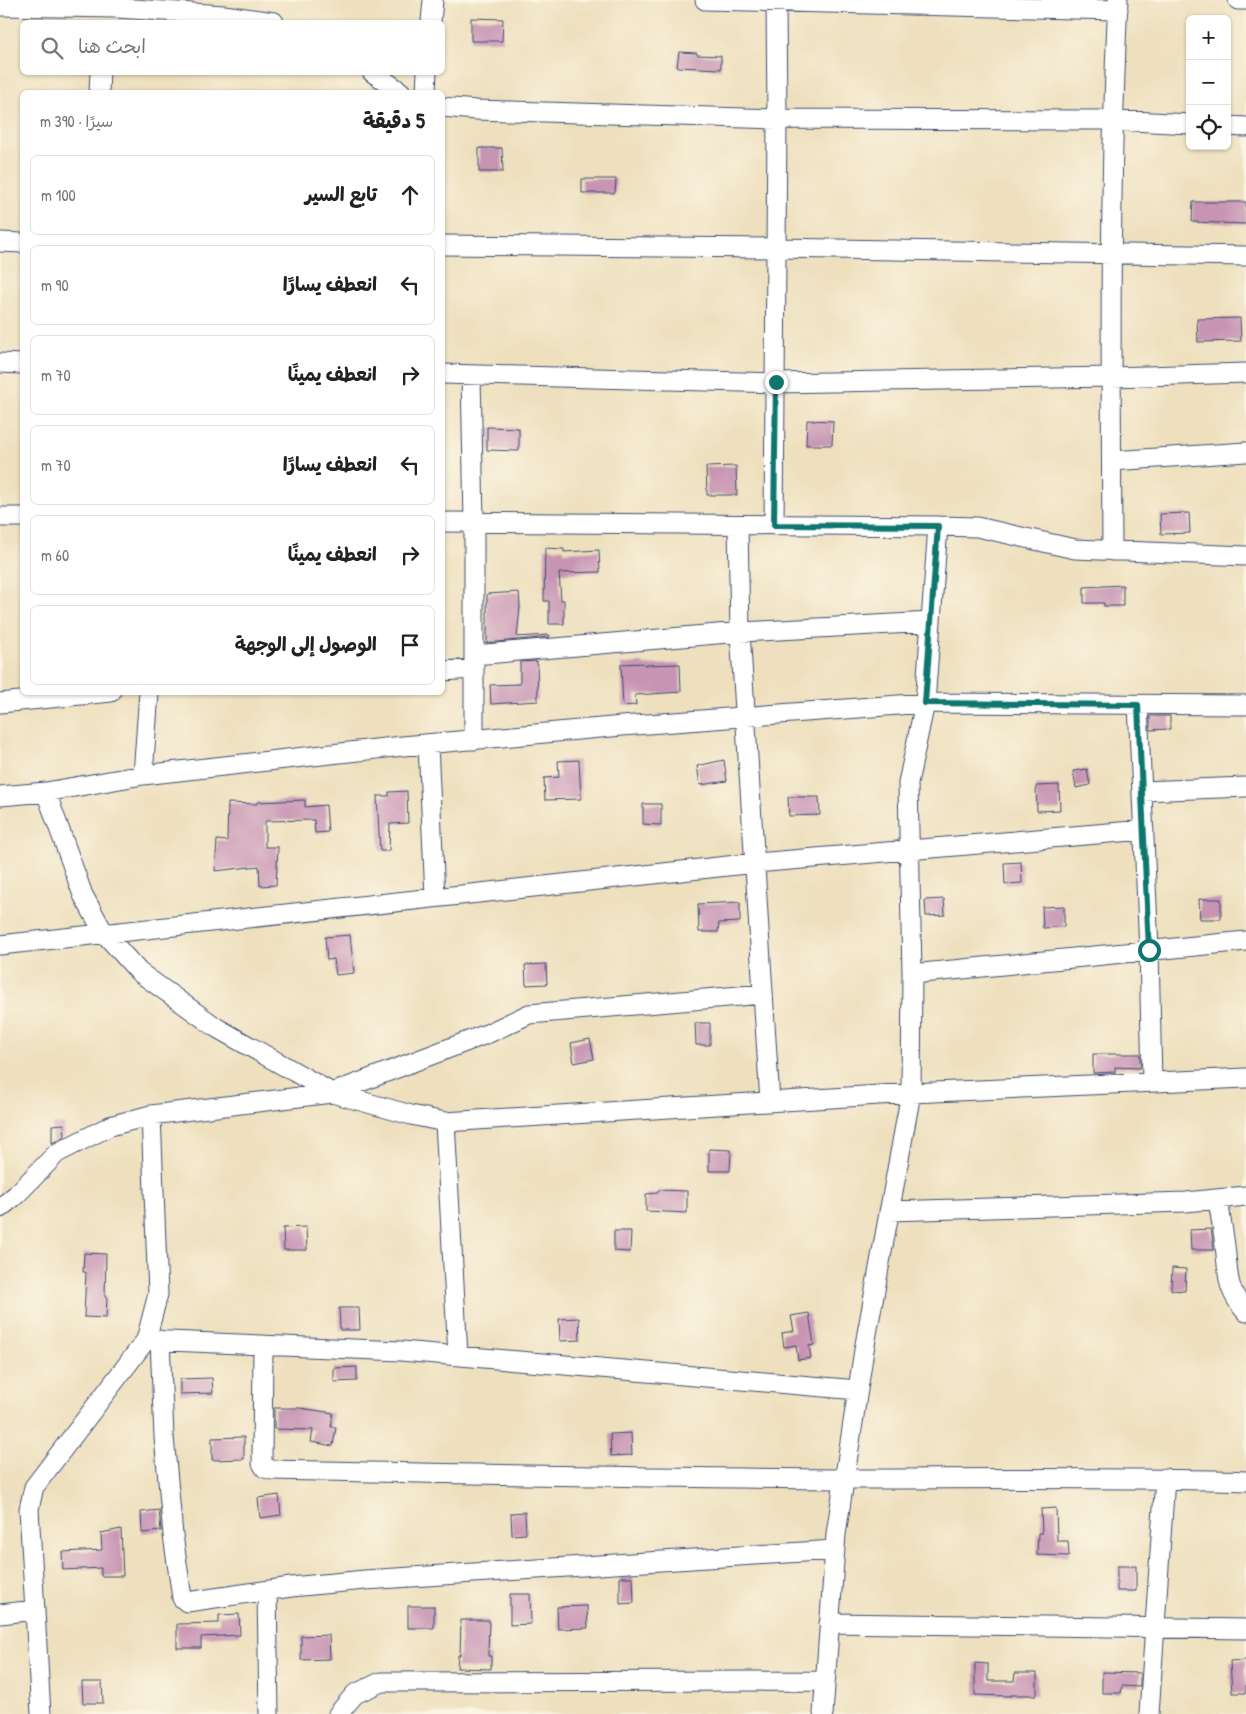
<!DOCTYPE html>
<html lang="ar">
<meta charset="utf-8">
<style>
:root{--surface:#fff;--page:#f2f2f2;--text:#222;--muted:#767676;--line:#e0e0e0}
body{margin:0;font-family:"Patrick Hand","Playpen Sans Arabic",sans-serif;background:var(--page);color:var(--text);direction:rtl}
.controls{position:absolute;right:15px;top:15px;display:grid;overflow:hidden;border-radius:8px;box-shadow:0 1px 4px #0004}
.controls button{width:45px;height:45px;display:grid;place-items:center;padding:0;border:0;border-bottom:1px solid var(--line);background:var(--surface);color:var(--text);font:25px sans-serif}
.stop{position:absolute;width:15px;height:15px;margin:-11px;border:4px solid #0f766e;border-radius:50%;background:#fff}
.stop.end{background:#0f766e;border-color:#fff;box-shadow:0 1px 5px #0008}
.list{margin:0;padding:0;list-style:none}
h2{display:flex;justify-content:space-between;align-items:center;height:65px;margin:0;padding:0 20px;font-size:21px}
h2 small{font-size:16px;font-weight:400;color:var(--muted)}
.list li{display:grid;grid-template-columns:32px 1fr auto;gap:15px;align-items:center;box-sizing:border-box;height:80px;margin:0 10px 10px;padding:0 10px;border:1px solid var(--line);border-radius:8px}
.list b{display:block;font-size:19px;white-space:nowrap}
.list em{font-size:16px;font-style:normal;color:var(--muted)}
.icon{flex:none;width:28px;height:28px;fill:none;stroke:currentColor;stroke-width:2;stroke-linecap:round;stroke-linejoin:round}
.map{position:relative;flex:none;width:1246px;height:1714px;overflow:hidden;direction:ltr}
.search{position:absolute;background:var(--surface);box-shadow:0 1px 4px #0004;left:20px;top:20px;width:425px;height:55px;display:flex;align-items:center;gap:12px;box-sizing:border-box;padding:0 18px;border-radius:8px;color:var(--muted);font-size:19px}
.panel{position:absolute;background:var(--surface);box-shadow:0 1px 4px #0004;left:20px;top:90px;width:425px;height:605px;border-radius:8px;direction:rtl}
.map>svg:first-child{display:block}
.building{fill:#c794b4}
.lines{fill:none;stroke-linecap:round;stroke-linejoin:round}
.street-casing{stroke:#3b4a6c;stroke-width:21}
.street{stroke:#fff;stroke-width:19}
.route{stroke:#0f766e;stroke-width:6}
</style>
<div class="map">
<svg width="1246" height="1714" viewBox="0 0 1246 1714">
<rect width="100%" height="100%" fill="#fcf5e5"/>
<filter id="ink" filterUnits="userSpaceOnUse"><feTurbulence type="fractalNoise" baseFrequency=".02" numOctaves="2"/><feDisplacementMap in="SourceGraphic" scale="10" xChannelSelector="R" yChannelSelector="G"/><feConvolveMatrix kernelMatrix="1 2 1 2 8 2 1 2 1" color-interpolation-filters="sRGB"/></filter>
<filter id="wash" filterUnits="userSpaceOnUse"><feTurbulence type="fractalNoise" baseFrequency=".0096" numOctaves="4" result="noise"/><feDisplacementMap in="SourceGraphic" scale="20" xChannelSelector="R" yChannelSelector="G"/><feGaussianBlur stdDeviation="1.12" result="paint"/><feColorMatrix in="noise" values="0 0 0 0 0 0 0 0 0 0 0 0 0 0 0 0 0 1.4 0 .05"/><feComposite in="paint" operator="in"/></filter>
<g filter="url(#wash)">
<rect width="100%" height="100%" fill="#eee0be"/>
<g id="blocks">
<path class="building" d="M471 18 503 19 502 41H471Z
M679 52 697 53V55L721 56V69L677 67Z
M479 148H502L503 172H479Z
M582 179H616L615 193H582Z
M1193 202H1246V224L1192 222Z
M1240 318 1241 341 1198 342 1197 319Z
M807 420 833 421 832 445H806Z
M487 427 519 428V451L487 450Z
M736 466 737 495H707L706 467Z
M1189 513 1190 533 1161 534 1160 514Z
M545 548 564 549V552L599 550 600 572 559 573 561 600H564V624H549V601H544Z
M1123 585V606H1104V603H1084V587Z
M519 592 520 607 517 637 549 635 550 637 487 643V594Z
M537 661 538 701 491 704 490 685 520 684V662Z
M643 663 644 665 680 664 681 692 635 695 636 705 623 706 621 664Z
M1150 716H1170V729L1150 730Z
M579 760 581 799 545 800 544 778 559 777 558 761Z
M724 760 727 781 700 785 697 766Z
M1087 769 1090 785 1076 788 1073 771Z
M1059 785 1060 810 1037 811 1036 786Z
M407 791 408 823 390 824 389 851H380L377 796H389V792Z
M788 797H819L820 815 789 816Z
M305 800V807L326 805 328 832 315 833 314 820 265 821V847H278L276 885 260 886 259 866 215 871 217 840 227 841 228 803 257 804V802Z
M643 804H661V825L643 824Z
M1021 862 1022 883 1005 884 1004 863Z
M944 899 945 915 926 916 925 900Z
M1199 899H1221V919H1200Z
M740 902V922L719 923 718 932H699L698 904Z
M1064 906V927L1043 928 1042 907Z
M350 935 354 973 336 975 334 959 327 960 325 937Z
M546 964 547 984 526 985 525 965Z
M695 1023H710V1045H696Z
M590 1039 594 1059 574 1063 571 1043Z
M1093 1054H1140V1068L1115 1067V1072L1093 1073Z
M64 1124 65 1136 52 1143V1125Z
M709 1149 731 1150 730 1171H709Z
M658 1190 687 1191V1213L646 1211V1194L658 1193Z
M306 1227 307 1250H284L283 1228Z
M1211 1229 1214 1250H1191L1190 1230Z
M614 1231H631L630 1252 614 1251Z
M84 1253 106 1254 105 1297H107L106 1318 84 1317 86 1272H83Z
M1172 1268 1186 1269 1185 1291 1171 1290Z
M339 1308H359L360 1330H340Z
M809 1313 814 1345 809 1346 811 1358 798 1360 796 1345 784 1347 782 1333 794 1331 791 1316Z
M579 1318 580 1340 560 1341 559 1319Z
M357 1367V1381L334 1382V1368Z
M212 1378 213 1393 180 1394V1379Z
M274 1408H300L333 1413 331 1427H336L333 1446 311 1442 313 1430 274 1429Z
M631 1433 632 1455 611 1456 610 1434Z
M244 1437V1459L212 1460V1438Z
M279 1495 281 1515 260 1518 258 1498Z
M1056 1508 1057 1541H1068L1069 1556 1037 1555 1038 1533H1042L1041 1509Z
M159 1510 161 1531 142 1533 141 1512Z
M525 1512 526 1534 512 1535 511 1513Z
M121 1529 123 1576H101V1568L63 1570 62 1552 102 1550 101 1533Z
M1117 1566H1136V1591H1117Z
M620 1577H633L634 1603 620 1604Z
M510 1594H530L531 1624 510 1625Z
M408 1606H434V1628H408Z
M587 1606 588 1628 558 1629 557 1607Z
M239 1614 240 1635 201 1637V1648H177V1624L219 1623V1615Z
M461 1620H489L488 1656H491V1669L457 1668 458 1655H460Z
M329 1635 330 1659 301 1660V1636Z
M1246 1660V1693H1232L1230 1661Z
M975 1663 988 1664V1681H1014L1015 1673H1037V1695H1011V1696L975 1695Z
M1102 1672 1140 1673V1687L1122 1686 1121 1693H1102Z
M82 1682H102L103 1703H83Z"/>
</g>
</g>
<g filter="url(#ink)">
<use href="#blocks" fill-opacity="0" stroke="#3b4a6c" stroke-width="1"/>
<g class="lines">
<g class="street-casing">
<path id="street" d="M705 0 1118 10
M1238 0H1246
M0 6 117 8 224 15 274 22
M431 22 433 0
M372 72 401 92
M99 92 100 72
M426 92 427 72
M442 107 476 110 777 119 1113 120 1190 124
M1227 126 1246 127
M0 242 22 243
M442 245 776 248 1246 256
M0 363 22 364
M442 374 776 383 1111 377 1246 373
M471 375 474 522V740
M1112 461 1246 452
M0 517H22
M442 522 938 526 977 527 1075 549 1246 556
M738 525 740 632 770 1102
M774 525 777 119 776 0
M1112 551C1111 367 1109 184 1118 0
M474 655 740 632 931 622
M442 671 474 669
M0 703 111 692
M1138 705 1149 950 1152 1082
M428 744 435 897
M143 775 403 746 622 726 925 703 1246 705
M1142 791 1246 787
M46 792 83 895 104 933 139 972 217 1028 332 1093 411 1115 445 1122 911 1093 1246 1078
M0 796 46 792 143 775 149 692
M0 945 755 863 1144 830
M912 974 1246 941
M445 1122 458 1356
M1218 1199C1220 1214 1223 1230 1225 1246 1229 1276 1225 1287 1246 1312
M0 1208 16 1195 57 1153 110 1126 151 1115 332 1093 489 1033 529 1014 763 994
M889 1211 1186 1202 1246 1196
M146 1340 401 1351 858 1390
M160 1340 164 1437 173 1535 182 1598 187 1602 291 1587 365 1580 834 1550
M263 1345 262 1463 265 1468 272 1470C463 1474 654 1478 844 1479 978 1479 1112 1477 1246 1481
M267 1591 269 1714
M0 1614 35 1610
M829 1623 1246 1629
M41 1714 29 1509 34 1487 146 1340 158 1294 151 1115
M338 1714 355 1694 381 1682 825 1681
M823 1714 836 1534 864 1350 911 1093 912 974 908 783 925 703 938 526
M1149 1714 1165 1478"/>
</g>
<use href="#street" class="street"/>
</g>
</g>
<g class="lines" filter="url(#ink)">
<path class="route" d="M776 382 774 525 938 526 925 703 1138 705 1149 950"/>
</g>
</svg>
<div class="controls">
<button>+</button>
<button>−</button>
<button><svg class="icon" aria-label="locate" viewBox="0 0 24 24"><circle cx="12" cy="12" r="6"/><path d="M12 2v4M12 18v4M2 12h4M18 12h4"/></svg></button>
</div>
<div class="stop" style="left:1149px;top:950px"></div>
<div class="stop end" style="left:776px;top:382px"></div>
<div class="search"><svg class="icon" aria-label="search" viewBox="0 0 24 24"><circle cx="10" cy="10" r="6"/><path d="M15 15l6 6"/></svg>ابحث هنا</div>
<section class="panel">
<h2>5 دقيقة<small>سيرًا · 390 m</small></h2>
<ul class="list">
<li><svg class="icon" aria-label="ahead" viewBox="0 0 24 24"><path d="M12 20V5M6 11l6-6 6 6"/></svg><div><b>تابع السير</b></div><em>100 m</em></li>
<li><svg class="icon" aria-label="left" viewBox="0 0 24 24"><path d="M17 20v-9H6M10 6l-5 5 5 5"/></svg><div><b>انعطف يسارًا</b></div><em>90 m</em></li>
<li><svg class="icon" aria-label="right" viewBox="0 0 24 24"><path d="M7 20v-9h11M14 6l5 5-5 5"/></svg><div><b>انعطف يمينًا</b></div><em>70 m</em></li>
<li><svg class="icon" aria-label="left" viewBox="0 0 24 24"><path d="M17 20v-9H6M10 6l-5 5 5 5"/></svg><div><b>انعطف يسارًا</b></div><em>70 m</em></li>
<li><svg class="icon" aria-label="right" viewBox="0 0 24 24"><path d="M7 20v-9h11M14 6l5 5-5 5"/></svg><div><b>انعطف يمينًا</b></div><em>60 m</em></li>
<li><svg class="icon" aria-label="arrive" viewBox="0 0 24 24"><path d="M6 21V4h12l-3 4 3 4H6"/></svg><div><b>الوصول إلى الوجهة</b></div></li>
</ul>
</section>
</div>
